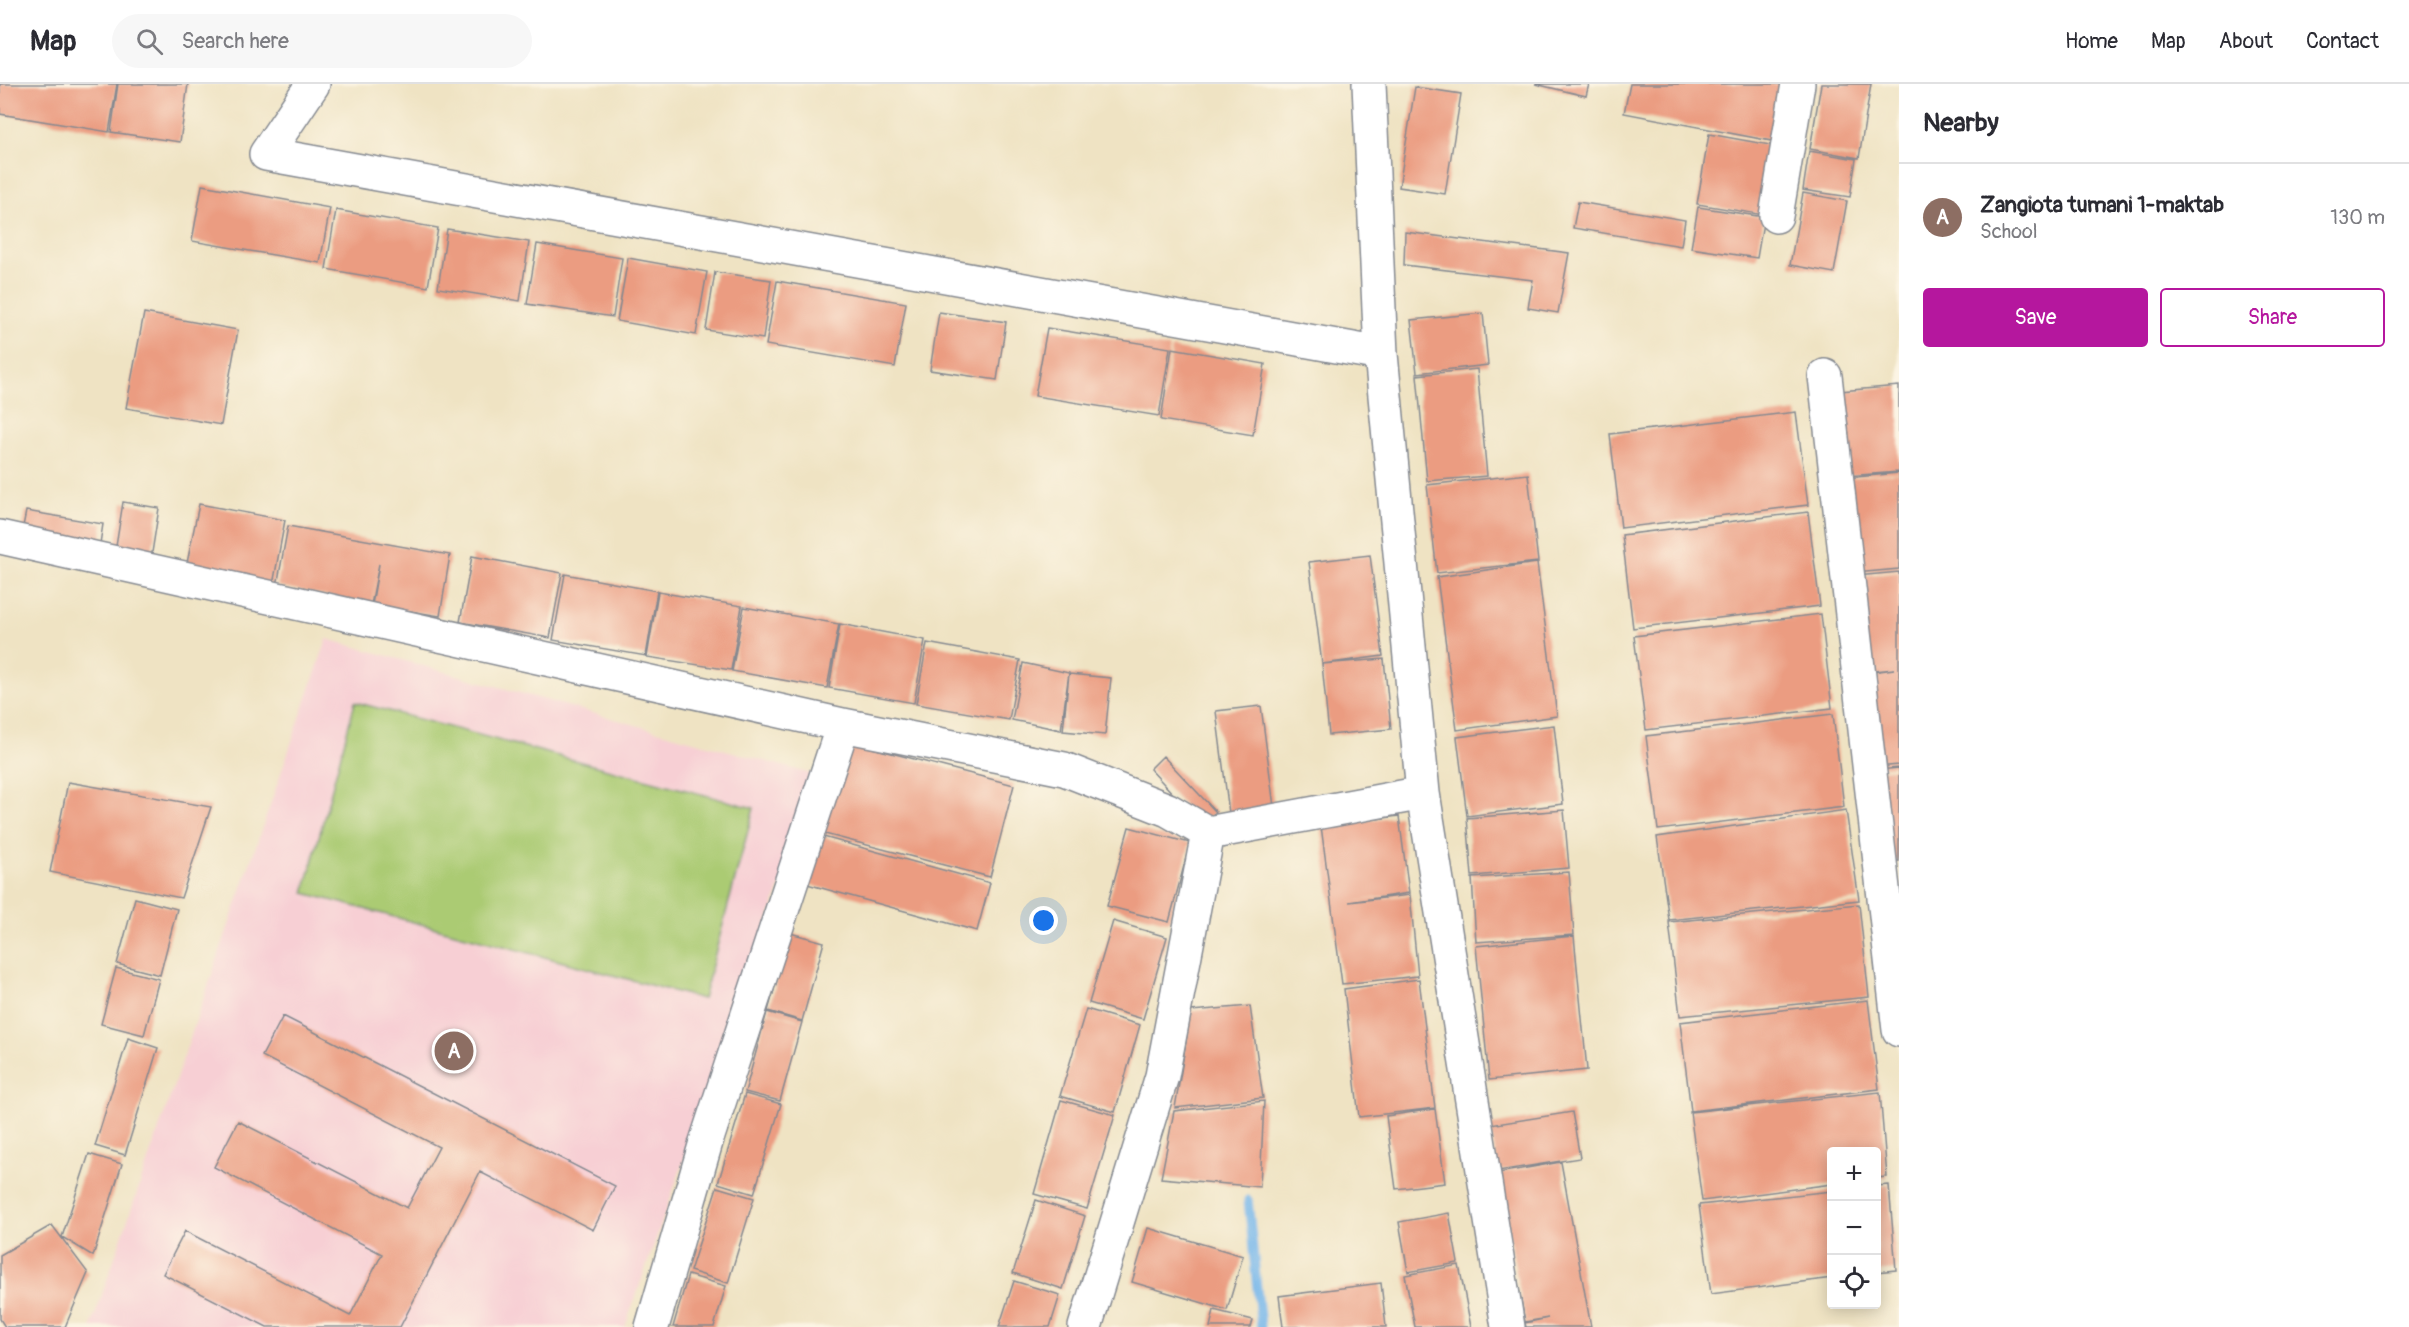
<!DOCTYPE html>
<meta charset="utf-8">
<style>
:root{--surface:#fff;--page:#f7f7f7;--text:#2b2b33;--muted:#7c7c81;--line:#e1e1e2;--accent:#b5179e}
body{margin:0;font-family:Pangolin,sans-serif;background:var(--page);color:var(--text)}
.controls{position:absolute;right:18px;bottom:18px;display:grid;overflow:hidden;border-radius:6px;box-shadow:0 3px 15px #0003}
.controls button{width:54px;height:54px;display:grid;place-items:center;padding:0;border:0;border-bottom:2px solid var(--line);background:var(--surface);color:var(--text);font:30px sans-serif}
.you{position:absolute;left:1044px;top:837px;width:21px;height:21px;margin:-15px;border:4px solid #fff;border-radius:50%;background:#1a73e8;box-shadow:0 0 0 9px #1a73e833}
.badge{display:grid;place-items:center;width:39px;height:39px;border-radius:50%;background:var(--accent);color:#fff;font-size:20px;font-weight:700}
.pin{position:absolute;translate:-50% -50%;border:3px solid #fff;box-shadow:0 2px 6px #0006}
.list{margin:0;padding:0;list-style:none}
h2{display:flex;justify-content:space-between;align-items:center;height:78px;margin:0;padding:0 24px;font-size:26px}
h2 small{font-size:20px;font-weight:400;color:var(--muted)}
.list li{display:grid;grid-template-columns:39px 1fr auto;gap:18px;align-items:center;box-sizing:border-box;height:108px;padding:0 24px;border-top:2px solid var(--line)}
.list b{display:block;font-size:22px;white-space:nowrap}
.list p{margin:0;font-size:20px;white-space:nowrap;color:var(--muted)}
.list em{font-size:20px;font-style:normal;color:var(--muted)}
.actions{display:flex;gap:12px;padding:18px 24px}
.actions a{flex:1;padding:14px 0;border:2px solid var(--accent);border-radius:6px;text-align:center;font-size:21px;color:var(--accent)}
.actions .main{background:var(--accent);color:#fff}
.icon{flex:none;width:33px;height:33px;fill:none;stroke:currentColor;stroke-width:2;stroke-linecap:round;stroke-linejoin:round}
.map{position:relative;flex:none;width:1899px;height:1243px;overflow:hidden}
header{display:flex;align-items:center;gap:36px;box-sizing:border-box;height:84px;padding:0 30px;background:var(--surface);border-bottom:2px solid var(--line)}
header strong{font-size:28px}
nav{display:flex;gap:33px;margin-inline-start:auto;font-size:21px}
.search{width:420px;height:54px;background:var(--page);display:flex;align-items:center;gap:15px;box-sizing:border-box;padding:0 21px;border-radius:33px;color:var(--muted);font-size:22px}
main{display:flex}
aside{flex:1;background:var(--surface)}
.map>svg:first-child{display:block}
.built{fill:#f7cfd4}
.green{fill:#abcb73;stroke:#637d68;stroke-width:1.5}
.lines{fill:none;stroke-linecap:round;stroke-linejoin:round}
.stream{stroke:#75b6ea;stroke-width:9}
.building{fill:#eb9c81}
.minor-casing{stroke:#858990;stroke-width:36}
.minor{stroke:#fff;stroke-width:33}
</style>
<header>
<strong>Map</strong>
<div class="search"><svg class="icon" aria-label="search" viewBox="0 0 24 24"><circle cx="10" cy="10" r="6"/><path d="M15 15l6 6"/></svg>Search here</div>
<nav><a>Home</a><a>Map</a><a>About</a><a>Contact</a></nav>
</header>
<main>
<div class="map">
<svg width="1899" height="1243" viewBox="0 0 1899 1243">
<rect width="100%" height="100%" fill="#fcf5e5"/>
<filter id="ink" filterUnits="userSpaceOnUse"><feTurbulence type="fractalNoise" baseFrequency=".0167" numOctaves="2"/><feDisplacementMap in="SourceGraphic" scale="12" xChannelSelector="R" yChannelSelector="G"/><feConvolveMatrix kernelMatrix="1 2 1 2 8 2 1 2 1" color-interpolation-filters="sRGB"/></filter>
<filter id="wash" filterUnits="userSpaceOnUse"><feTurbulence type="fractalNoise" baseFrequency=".008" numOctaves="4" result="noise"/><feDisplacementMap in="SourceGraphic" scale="24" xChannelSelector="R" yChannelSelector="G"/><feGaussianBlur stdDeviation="1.35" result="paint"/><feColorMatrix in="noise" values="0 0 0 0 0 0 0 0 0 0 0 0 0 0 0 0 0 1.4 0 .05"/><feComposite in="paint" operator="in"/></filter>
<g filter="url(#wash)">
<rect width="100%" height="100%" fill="#efe3c3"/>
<path class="built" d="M327 555 819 692 625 1243H91Z"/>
<path class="green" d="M355 618 754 724 703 915 304 809Z"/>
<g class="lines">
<path class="stream" d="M1248 1116 1261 1243"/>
</g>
<g id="blocks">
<path class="building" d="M0 0H117L109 48 0 30Z
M118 0H188L180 58 111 48Z
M1535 0H1589L1586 12Z
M1630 0H1788L1777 58 1624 29Z
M1821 0H1871L1859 74 1810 65Z
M1415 3 1461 10 1445 110 1399 103Z
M1709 50 1776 62 1764 131 1697 120Z
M1809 67 1856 75 1850 113 1803 106Z
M202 101 330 124 320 179 192 157Z
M1803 109 1847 117 1834 189 1790 181Z
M1578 118 1685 136 1681 162 1573 144Z
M1698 123 1764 133 1757 174 1691 164Z
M336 126 438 144 428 203 326 185Z
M447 145 529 158 520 217 438 204Z
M1405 148 1569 169 1558 229 1528 224 1533 196 1404 181Z
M537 160 622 174 613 233 527 220Z
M628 174 707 188 696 251 617 237Z
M715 188 771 196 763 255 706 246Z
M777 197 906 219 895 283 766 261Z
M939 228 1006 238 997 296 930 286Z
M144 229 238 246 221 341 126 324Z
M1483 229 1488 281 1417 289 1411 236Z
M1047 244 1170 264 1159 332 1035 312Z
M1172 264 1265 280 1253 351 1161 336Z
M1477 285 1487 392 1427 397 1417 291Z
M1899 302V388L1846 392 1840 307Z
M1796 328 1808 421 1621 444 1610 350Z
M1899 389V485L1855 489 1846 394Z
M1528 390 1538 478 1437 489 1427 401Z
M123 418 159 424 151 475 115 469Z
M199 420 285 436 273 501 186 484Z
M26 427 103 440 99 466 21 453Z
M1808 428 1820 522 1633 544 1622 451Z
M288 442 450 471 440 532 372 521 379 480 371 521 277 502Z
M1370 471 1383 572 1322 580 1309 478Z
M472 472 562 489 550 554 460 538Z
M1537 479 1557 632 1457 646 1437 493Z
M1899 488V681L1877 683 1865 589 1894 585 1865 588 1856 492Z
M565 490 657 507 646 572 553 556Z
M658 508 742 522 731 586 647 573Z
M744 523 839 540 827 604 732 587Z
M1821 530 1832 624 1646 646 1634 552Z
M840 540 925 556 914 619 829 604Z
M927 559 1020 576 1009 636 916 620Z
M1384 575 1391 645 1329 651 1322 580Z
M1023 579 1069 589 1061 646 1012 636Z
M1069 590 1111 594 1105 651 1063 647Z
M1261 622 1274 723 1229 729 1216 627Z
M1833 630 1844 723 1658 746 1646 652Z
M1554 641 1563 720 1467 732 1457 653Z
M845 657 1014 701 990 793 821 749Z
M1163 672 1216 728 1201 740 1150 685Z
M1899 684V777L1888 778 1878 686Z
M68 698 211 723 181 814 50 788Z
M1564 726 1569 784 1472 792 1467 734Z
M1846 726 1859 816 1669 836 1657 753Z
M1399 732 1409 809 1349 818 1410 811 1418 892 1342 900 1321 742Z
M1129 743 1190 759 1169 838 1107 822Z
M820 752 990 799 977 847 807 800Z
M1569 788 1574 851 1476 858 1472 794Z
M135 814 177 825 160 891 117 880Z
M1859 820 1869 913 1680 932 1669 838Z
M1113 837 1167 853 1143 935 1089 919Z
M790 849 824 858 802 937 768 927Z
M1574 852 1587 986 1489 996 1476 862Z
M116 884 159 895 144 951 101 940Z
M1419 895 1435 1024 1359 1033 1344 905Z
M1868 916 1879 1005 1691 1027 1680 938Z
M1250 922 1263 1014 1175 1024 1191 927Z
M1086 925 1140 941 1115 1028 1060 1012Z
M767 928 802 938 780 1017 745 1008Z
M283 932 615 1102 593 1146 480 1088 400 1243H267L163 1190 185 1147 350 1232 382 1170 214 1083 238 1037 407 1124 439 1063 262 972Z
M128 954 158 964 125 1071 95 1062Z
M1880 1008 1887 1093 1876 1094V1068H1832V1100L1702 1117 1690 1028Z
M745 1010 781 1020 754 1110 718 1099Z
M1061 1016 1115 1031 1087 1125 1034 1110Z
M1264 1017 1260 1103 1161 1094 1174 1027Z
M1435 1025 1445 1099 1396 1105 1386 1032Z
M1572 1028 1580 1074 1498 1087 1490 1041Z
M89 1070 122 1080 93 1172 62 1153Z
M1561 1078 1591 1243H1526L1525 1239 1548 1234 1525 1238 1498 1089Z
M1889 1101 1896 1186 1876 1188V1102Z
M717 1103 754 1114 728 1199 690 1187Z
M1832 1107V1194L1711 1210 1699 1121Z
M1036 1116 1085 1132 1063 1205 1013 1189Z
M1449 1129 1458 1179 1408 1188 1399 1138Z
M52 1141 88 1189 65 1243H5L0 1235V1171Z
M1148 1144 1243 1172 1227 1226 1132 1198Z
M1459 1181 1471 1243H1415L1405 1191Z
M688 1191 726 1202 714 1243H673Z
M1014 1197 1060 1211 1050 1243H999Z
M1381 1199 1386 1243H1283L1279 1212Z
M1214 1226 1253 1236 1251 1243H1210Z"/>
</g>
</g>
<g filter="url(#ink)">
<use href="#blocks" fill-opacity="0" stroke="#858990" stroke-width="1.5"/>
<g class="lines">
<g class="minor-casing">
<path id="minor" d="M313 0 266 70 1381 270
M1369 0 1381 270 1423 709 1508 1243
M1776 132 1798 0
M1825 292 1899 946
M0 453 843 641 1064 685 1168 726 1208 749 1423 709
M652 1243 706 1058 843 641
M1085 1243 1162 992 1208 749"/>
</g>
<use href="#minor" class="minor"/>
</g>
</g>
</svg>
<div class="controls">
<button>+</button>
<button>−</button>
<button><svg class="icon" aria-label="locate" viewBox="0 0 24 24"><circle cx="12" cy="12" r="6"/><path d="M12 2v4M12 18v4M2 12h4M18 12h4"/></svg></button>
</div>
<div class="you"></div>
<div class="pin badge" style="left:454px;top:967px;background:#8d6e63">A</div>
</div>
<aside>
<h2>Nearby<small></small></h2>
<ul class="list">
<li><span class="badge" style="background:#8d6e63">A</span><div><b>Zangiota tumani 1-maktab</b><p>School</p></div><em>130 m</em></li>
</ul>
<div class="actions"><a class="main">Save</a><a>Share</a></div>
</aside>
</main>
